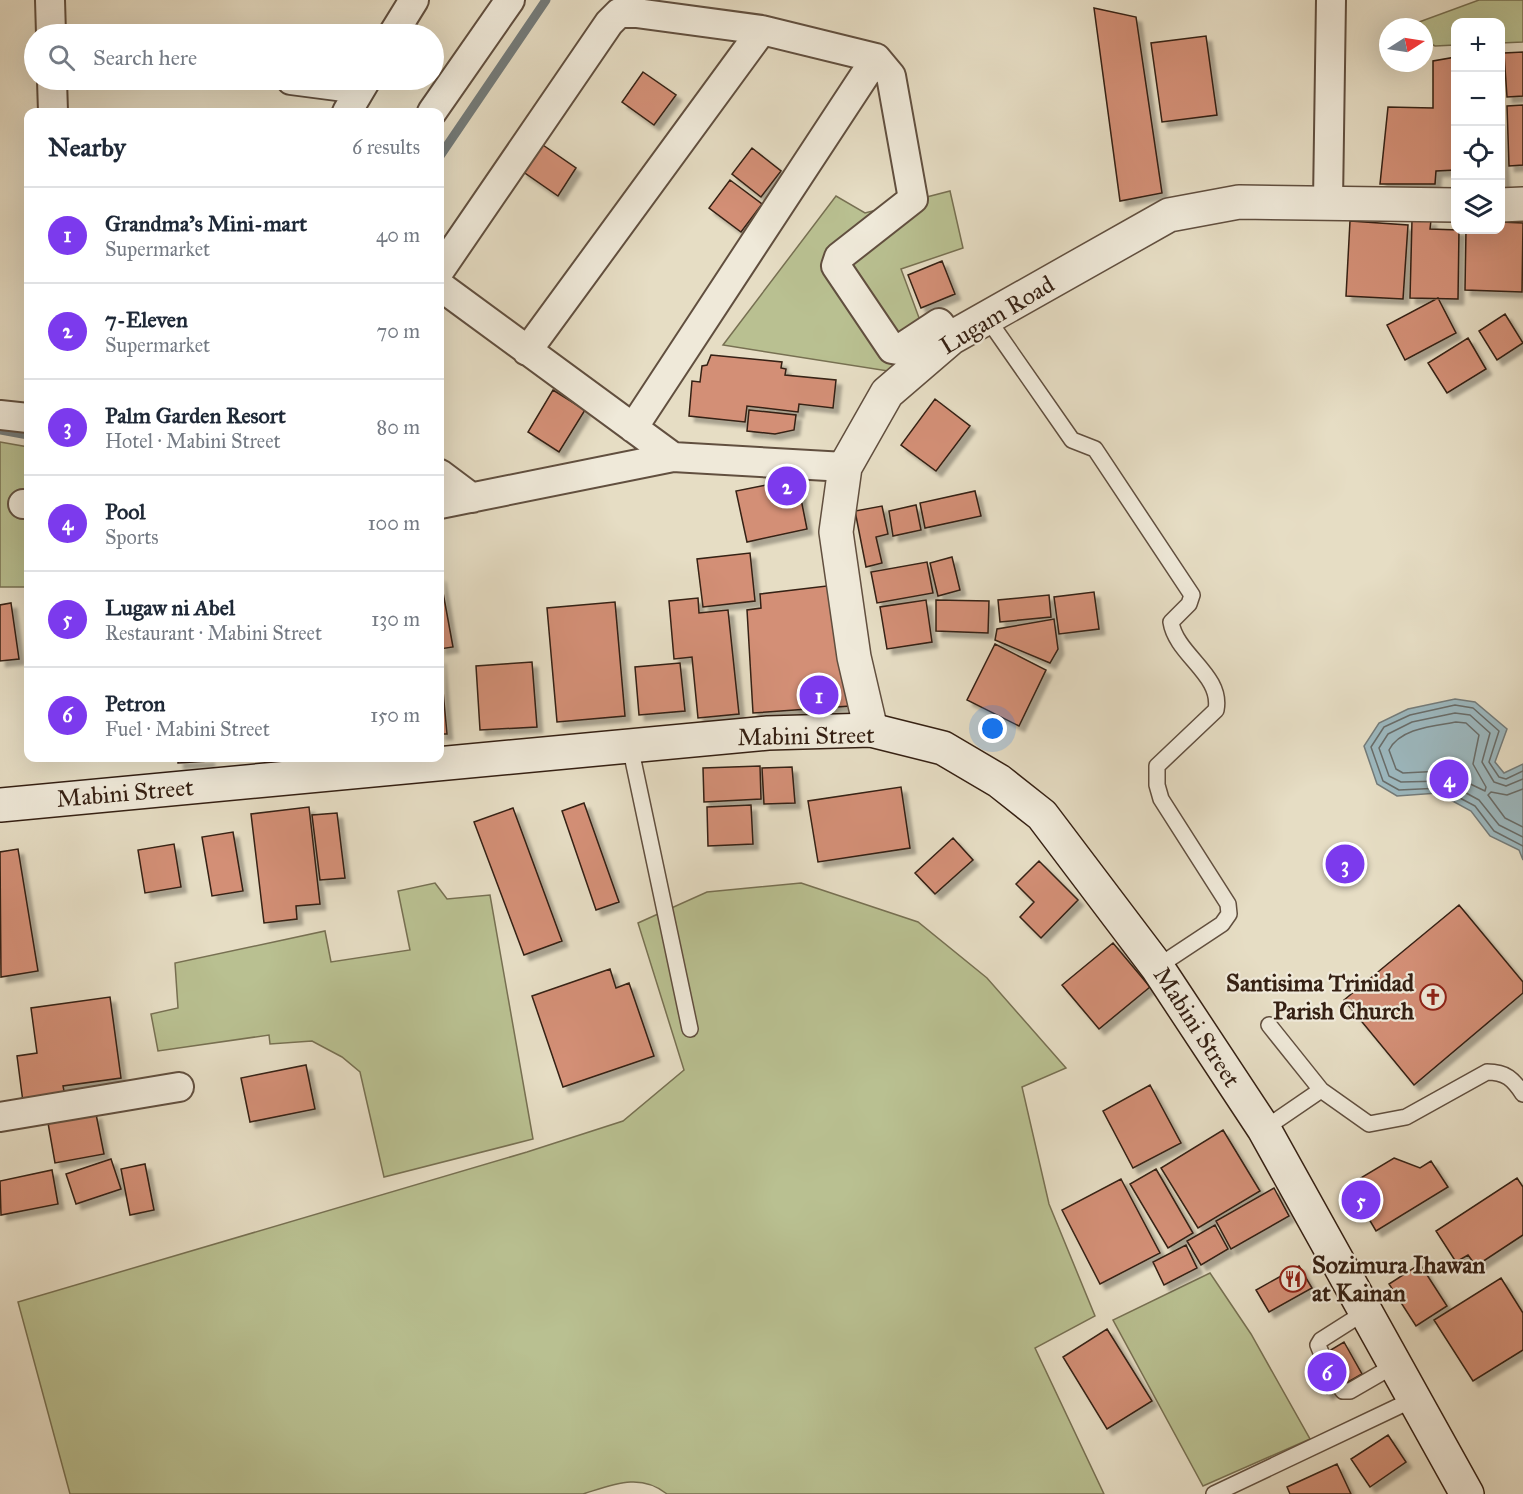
<!DOCTYPE html>
<meta charset="utf-8">
<style>
:root{--surface:#fff;--page:#f2f2f3;--text:#1f2937;--muted:#747a83;--line:#e0e1e3;--accent:#7c3aed}
body{margin:0;font-family:"IM FELL Great Primer",serif;background:var(--page);color:var(--text)}
.controls{position:absolute;right:18px;top:18px;display:grid;overflow:hidden;border-radius:12px;box-shadow:0 6px 24px #0002}
.controls button{width:54px;height:54px;display:grid;place-items:center;padding:0;border:0;border-bottom:2px solid var(--line);background:var(--surface);color:var(--text);font:30px sans-serif}
.compass{position:absolute;left:1379px;top:18px;width:54px;height:54px;border-radius:50%;background:var(--surface);box-shadow:0 6px 24px #0002;rotate:78deg}
.you{position:absolute;left:993px;top:729px;width:21px;height:21px;margin:-15px;border:4px solid #fff;border-radius:50%;background:#1a73e8;box-shadow:0 0 0 9px #1a73e833}
.badge{display:grid;place-items:center;width:39px;height:39px;border-radius:50%;background:var(--accent);color:#fff;font-size:20px;font-weight:700}
.pin{position:absolute;translate:-50% -50%;border:3px solid #fff;box-shadow:0 2px 6px #0006}
.list{margin:0;padding:0;list-style:none}
h2{display:flex;justify-content:space-between;align-items:center;height:78px;margin:0;padding:0 24px;font-size:26px}
h2 small{font-size:20px;font-weight:400;color:var(--muted)}
.list li{display:grid;grid-template-columns:39px 1fr auto;gap:18px;align-items:center;box-sizing:border-box;height:96px;padding:0 24px;border-top:2px solid var(--line)}
.list b{display:block;font-size:22px;white-space:nowrap}
.list p{margin:0;font-size:20px;white-space:nowrap;color:var(--muted)}
.list em{font-size:20px;font-style:normal;color:var(--muted)}
.icon{flex:none;width:33px;height:33px;fill:none;stroke:currentColor;stroke-width:2;stroke-linecap:round;stroke-linejoin:round}
.map{position:relative;flex:none;width:1523px;height:1494px;overflow:hidden}
.search{position:absolute;background:var(--surface);box-shadow:0 6px 24px #0002;left:24px;top:24px;width:420px;height:66px;display:flex;align-items:center;gap:15px;box-sizing:border-box;padding:0 21px;border-radius:33px;color:var(--muted);font-size:22px}
.panel{position:absolute;background:var(--surface);box-shadow:0 6px 24px #0002;left:24px;top:108px;width:420px;height:654px;border-radius:12px}
.map>svg:first-child{display:block}
.green{fill:#b9c091;stroke:#777052;stroke-width:1.5}
.water{fill:#9cb8bf;stroke:#737b7a;stroke-width:1.5}
.lines{fill:none;stroke-linecap:round;stroke-linejoin:round}
.shore{stroke:#686c69;stroke-width:1.5}
.stream{stroke:#737b7a;stroke-width:9}
.building{fill:#d38f76;stroke:#352013;stroke-width:1.5;filter:url(#shadow)}
.service-casing{stroke:#614f3f;stroke-width:18}
.minor-casing{stroke:#614f3f;stroke-width:32}
.tertiary-casing{stroke:#614f3f;stroke-width:36}
.secondary-casing{stroke:#352013;stroke-width:36}
.service{stroke:#efe9d9;stroke-width:15}
.minor{stroke:#efe9d9;stroke-width:28}
.tertiary{stroke:#efe9d9;stroke-width:33}
.secondary{stroke:#efe9d9;stroke-width:33}
.labels{text-anchor:middle;stroke-width:4.5;stroke-linejoin:round;paint-order:stroke}
.street-label{font-size:24px;fill:#352013;stroke:#efe9d9}
.poi-label{font-size:24px;font-weight:bold;fill:#352013;stroke:#efe9d9;text-anchor:end}
</style>
<div class="map">
<svg width="1523" height="1494" viewBox="0 0 1523 1494">
<defs>
<filter id="shadow"><feDropShadow dx="5.5" dy="5.5" stdDeviation="1.5" flood-color="#0004"/></filter>
</defs>
<rect width="100%" height="100%" fill="#e6ddc4"/>
<filter id="stains"><feTurbulence type="fractalNoise" baseFrequency=".00333" numOctaves="4"/><feColorMatrix values="0 0 0 0 .2 0 0 0 0 .09 0 0 0 0 .02 0 0 0 .5 -.17"/></filter>
<radialGradient id="worn" r=".72"><stop offset=".6" stop-color="#630" stop-opacity="0"/><stop offset="1" stop-color="#630" stop-opacity=".3"/></radialGradient>
<path class="green" d="M1479 0H1523V42L1501 43 1500 22H1456L1455 45 1435 46 1424 40V27H1420L1419 22Z
M950 191 963 248 901 269 925 334 888 371 723 345 836 196 865 213Z
M0 442 28 447V587H0Z
M435 883 447 899 490 895 533 1139 384 1177 360 1072 342 1057 312 1041 270 1044 269 1035 158 1051 151 1014 178 1008 175 963 325 931 331 962 410 950 398 891Z
M801 883 918 922 987 978 1066 1068 1022 1087 1049 1204 1095 1316 1035 1348 1104 1494H667C640 1472 612 1485 583 1494H70L18 1302 527 1152 623 1121 684 1070 638 923 707 892Z
M1210 1273 1251 1334 1310 1439 1203 1486 1113 1320Z"/>
<path class="water" d="M1455 699 1475 702 1507 729 1495 762 1504 773 1523 764V860L1519 850 1490 836 1471 811 1438 793 1397 796 1377 784 1364 746 1379 723 1408 709Z"/>
<g class="lines">
<path class="shore" d="M1456 722 1466 723 1479 735 1473 764 1486 787 1485 791 1443 771 1403 773 1396 769 1389 750C1400 728 1434 726 1456 722Z
M1523 771 1506 779 1499 777 1489 762 1499 731 1473 708 1455 705 1410 715 1384 727 1371 747 1383 781 1399 790 1441 788 1475 806 1494 831 1523 846
M1523 779 1506 786 1494 782 1482 762 1490 733 1470 715 1455 713 1412 722 1388 734 1379 748 1389 776 1401 782 1444 781 1479 800 1499 825 1523 837
M1523 789 1507 795 1491 792 1488 795 1505 818 1523 827"/>
<path class="stream" d="M440 156 546 0
M0 430 28 435"/>
</g>
<path class="building" d="M1094 8 1136 17 1162 193 1120 201Z
M1206 36 1217 115 1162 122 1151 43Z
M1523 52V96L1507 97 1504 53Z
M1456 57V170L1436 171 1435 184H1380L1388 107 1433 108V61Z
M643 72 676 95 654 125 622 102Z
M1523 105V165L1509 166 1507 106Z
M1500 120 1504 184H1500Z
M540 143 576 168 558 196 522 171Z
M752 148 781 171 761 197 732 174Z
M730 180 762 204 741 232 709 208Z
M1412 220H1431L1430 229 1459 230 1458 299 1410 298Z
M1350 221 1408 225 1403 299 1346 296Z
M1500 222 1523 223 1522 292 1465 290 1466 230H1500Z
M942 261 955 294 921 308 908 275Z
M1438 298 1456 333 1405 360 1387 325Z
M1505 314 1523 343 1497 360 1479 331Z
M1468 338 1486 369 1447 393 1428 363Z
M711 355 782 362 781 368 786 369 785 375 836 380 833 408 799 404 798 412 747 406 745 422 689 416 692 381 700 382 702 366 707 365Z
M553 390 585 410 559 452 528 432Z
M935 399 970 426 936 471 901 445Z
M749 410 796 415 794 430 775 434 747 431Z
M797 479 807 529 747 542 736 491Z
M975 491 981 516 925 528 920 503Z
M916 505 921 530 893 536 889 511Z
M882 506 888 534 876 537 882 563 866 567 855 511Z
M750 553 755 601 703 607 697 559Z
M952 557 960 590 938 596 930 563Z
M927 562 933 593 877 603 871 572Z
M440 576 453 647 440 649Z
M835 585 850 706 753 713 747 610 761 608 760 594Z
M1094 592 1099 629 1059 634 1054 597Z
M1049 595 1051 617 1000 622 998 600Z
M698 598 699 613 728 610 739 714 698 718 692 657 674 659 669 601Z
M926 600 932 642 887 649 880 607Z
M936 600 989 601 988 633 936 631Z
M615 602 625 716 557 722 547 608Z
M11 603 19 659 0 661V605Z
M1054 619 1058 649 1050 663 995 640 997 629Z
M995 644 1046 670 1019 726 967 700Z
M440 658 447 734H440Z
M532 662 537 727 480 730 476 666Z
M680 663 685 711 639 715 635 667Z
M178 758H209V761L178 763Z
M760 766 761 799 704 802 703 768Z
M792 767 795 803 764 804 762 768Z
M901 787 910 848 818 862 808 801Z
M584 803 619 902 596 910 562 811Z
M751 805 753 844 708 846 707 807Z
M309 807 320 904 296 906 297 919 264 923 251 814Z
M513 808 562 941 524 955 474 822Z
M337 813 345 878 320 880 312 815Z
M233 832 243 891 212 896 202 837Z
M953 838 973 860 935 894 915 873Z
M174 844 181 887 145 893 138 850Z
M18 849 38 971 1 977 0 852Z
M1039 861 1078 900 1041 938 1020 917 1034 902 1016 884Z
M1459 905 1523 982V993L1414 1085 1344 1000Z
M1113 943 1150 987 1099 1029 1062 985Z
M610 969 616 988 629 983 654 1056 563 1087 532 996Z
M110 997 121 1078 63 1086 65 1096 23 1102 17 1056 37 1053 31 1008Z
M306 1065 315 1109 250 1122 241 1078Z
M1150 1085 1181 1143 1133 1168 1103 1111Z
M96 1114 104 1154 55 1163 48 1123Z
M1223 1130 1260 1191 1198 1228 1161 1168Z
M1394 1158 1420 1168 1431 1161 1448 1187 1376 1231 1349 1185Z
M111 1159 121 1189 76 1204 66 1174Z
M145 1164 154 1210 130 1215 121 1169Z
M1156 1169 1193 1233 1168 1248 1130 1184Z
M52 1170 58 1204 1 1215 0 1181Z
M1517 1178 1523 1187V1235L1476 1266 1468 1255 1456 1262 1436 1231Z
M1121 1179 1160 1253 1100 1284 1062 1210Z
M1274 1188 1289 1216 1231 1249 1216 1221Z
M1215 1225 1228 1249 1201 1265 1187 1241Z
M1186 1245 1197 1268 1164 1285 1153 1262Z
M1420 1264 1447 1306 1416 1326 1389 1284Z
M1299 1266 1312 1288 1269 1312 1256 1290Z
M1501 1278 1523 1313V1350L1473 1381 1434 1320Z
M1107 1329 1152 1401 1107 1429 1063 1357Z
M1344 1342 1362 1374 1327 1394 1309 1363Z
M1388 1435 1406 1462 1370 1487 1351 1459Z
M1337 1464 1351 1494H1290L1287 1487Z"/>
<g class="lines">
<g class="service-casing">
<path id="service" d="M987 318 1072 440 1095 449 1192 595 1189 604 1171 622C1176 655 1223 675 1216 710L1157 766V785L1161 799 1228 904 1229 914 1222 924 1157 967
M630 746 690 1029
M1269 1025 1321 1090 1369 1124 1406 1117 1487 1072C1506 1072 1513 1079 1523 1094
M1264 1129 1321 1090
M1322 1355 1318 1345 1321 1340 1365 1312
M1340 1387 1343 1391H1350L1395 1365
M1214 1494 1414 1399"/>
</g>
<g class="minor-casing">
<path id="minor" d="M50 0 51 34
M393 34 414 0
M52 80 53 112
M291 80 360 89
M347 112 366 80
M432 112 510 0
M1328 201 1331 0
M440 270 609 23 619 13H636L762 30 876 58 891 76 913 199 839 257 836 266 892 349 898 350 939 323 951 338
M440 286 673 457 845 467
M527 351 762 30
M0 415 28 418
M633 428 876 58
M440 474 472 498
M23 504H28
M440 504 673 457
M0 1117 179 1087"/>
</g>
<g class="tertiary-casing">
<path id="tertiary" d="M1500 205 1523 204
M871 730 854 657 836 532 845 467 887 393 951 338 1169 215 1239 202 1456 205"/>
</g>
<g class="secondary-casing">
<path id="secondary" d="M0 805 768 733 871 730 943 748 999 781 1042 815 1157 967 1264 1129 1467 1494"/>
</g>
<use href="#service" class="service"/>
<use href="#minor" class="minor"/>
<use href="#tertiary" class="tertiary"/>
<use href="#secondary" class="secondary"/>
</g>
<defs>
<g id="church-ring" transform="scale(1.35)"><circle r="9.5" fill="#efe9d9" stroke="#8f2418" stroke-width="1.5"/><path d="M-1.2-6h2.4v3.5h3.3v2.4h-3.3V6h-2.4V-.1h-3.3v-2.4h3.3Z" fill="#8f2418"/></g>
<g id="restaurant-ring" transform="scale(1.35)"><circle r="9.5" fill="#efe9d9" stroke="#8f2418" stroke-width="1.5"/><path d="M-5-6h1v4h1v-4h1v4h1v-4h1v5L-1.5 .5V6h-2V.5L-5-1ZM5-6V6H3V1.5H1.5Q1.5-4 5-6Z" fill="#8f2418"/></g>
</defs>
<g fill-rule="evenodd">
<use href="#church-ring" x="1433" y="997"/>
<use href="#restaurant-ring" x="1293" y="1279"/>
</g>
<g class="labels">
<g class="street-label">
<text transform="translate(997 315) rotate(-31)" y="8">Lugam Road</text>
<text transform="translate(806 736) rotate(-1)" y="8">Mabini Street</text>
<text transform="translate(125 793) rotate(-5)" y="8">Mabini Street</text>
<text transform="translate(1197 1027) rotate(57)" y="8">Mabini Street</text>
</g>
<g class="poi-label">
<text x="1414" y="991">Santisima Trinidad<tspan x="1414" dy="28">Parish Church</tspan></text>
<text x="1312" y="1273" text-anchor="start">Sozimura Ihawan<tspan x="1312" dy="28">at Kainan</tspan></text>
</g>
</g>
<rect width="100%" height="100%" filter="url(#stains)"/>
<rect width="100%" height="100%" fill="url(#worn)"/>
</svg>
<div class="controls">
<button>+</button>
<button>−</button>
<button><svg class="icon" aria-label="locate" viewBox="0 0 24 24"><circle cx="12" cy="12" r="6"/><path d="M12 2v4M12 18v4M2 12h4M18 12h4"/></svg></button>
<button><svg class="icon" aria-label="layers" viewBox="0 0 24 24"><path d="M12 4l9 5-9 5-9-5zM3 14l9 5 9-5"/></svg></button>
</div>
<svg class="compass" viewBox="-18 -18 36 36"><path d="M0-13l5 13h-10z" fill="#e53935"/><path d="M0 13l5-13h-10z" fill="#747a83"/></svg>
<div class="you"></div>
<div class="pin badge" style="left:819px;top:695px">1</div>
<div class="pin badge" style="left:787px;top:486px">2</div>
<div class="pin badge" style="left:1345px;top:864px">3</div>
<div class="pin badge" style="left:1449px;top:779px">4</div>
<div class="pin badge" style="left:1361px;top:1200px">5</div>
<div class="pin badge" style="left:1327px;top:1372px">6</div>
<div class="search"><svg class="icon" aria-label="search" viewBox="0 0 24 24"><circle cx="10" cy="10" r="6"/><path d="M15 15l6 6"/></svg>Search here</div>
<section class="panel">
<h2>Nearby<small>6 results</small></h2>
<ul class="list">
<li><span class="badge">1</span><div><b>Grandma's Mini-mart</b><p>Supermarket</p></div><em>40 m</em></li>
<li><span class="badge">2</span><div><b>7-Eleven</b><p>Supermarket</p></div><em>70 m</em></li>
<li><span class="badge">3</span><div><b>Palm Garden Resort</b><p>Hotel · Mabini Street</p></div><em>80 m</em></li>
<li><span class="badge">4</span><div><b>Pool</b><p>Sports</p></div><em>100 m</em></li>
<li><span class="badge">5</span><div><b>Lugaw ni Abel</b><p>Restaurant · Mabini Street</p></div><em>130 m</em></li>
<li><span class="badge">6</span><div><b>Petron</b><p>Fuel · Mabini Street</p></div><em>150 m</em></li>
</ul>
</section>
</div>
